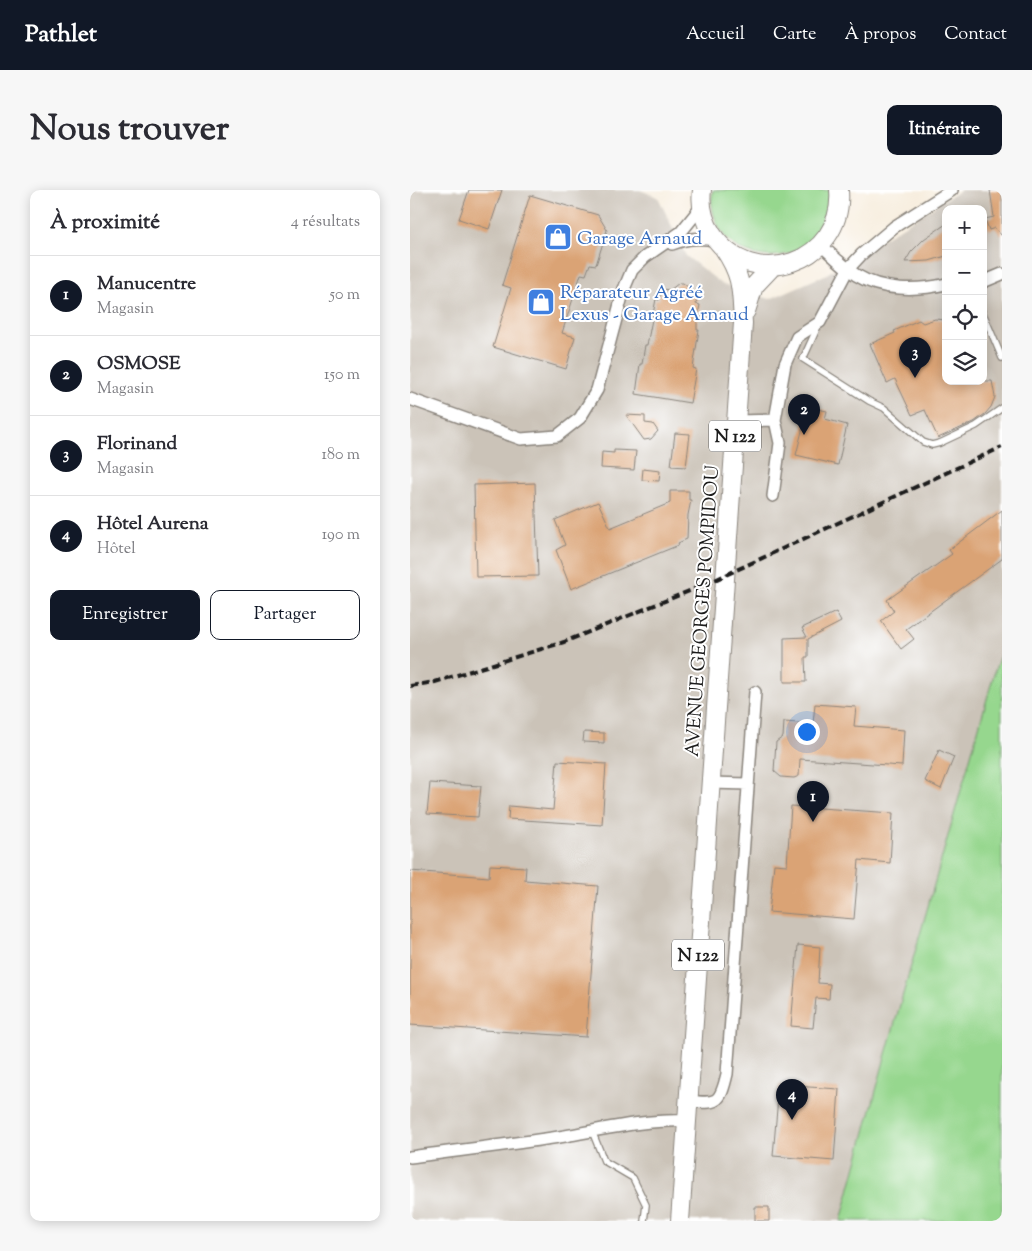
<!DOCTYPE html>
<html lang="fr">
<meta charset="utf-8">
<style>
:root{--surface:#fff;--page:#f7f7f7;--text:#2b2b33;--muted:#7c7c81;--line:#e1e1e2;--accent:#111827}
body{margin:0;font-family:"Sorts Mill Goudy",serif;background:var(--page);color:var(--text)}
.controls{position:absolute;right:15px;top:15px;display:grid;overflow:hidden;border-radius:10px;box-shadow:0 2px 12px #0003}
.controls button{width:45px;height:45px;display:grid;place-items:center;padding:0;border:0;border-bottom:1px solid var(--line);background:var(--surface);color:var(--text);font:25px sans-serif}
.you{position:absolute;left:396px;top:541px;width:18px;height:18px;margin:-12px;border:4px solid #fff;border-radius:50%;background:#1a73e8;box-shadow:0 0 0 8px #1a73e833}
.badge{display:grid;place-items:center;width:32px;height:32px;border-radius:50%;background:var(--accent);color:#fff;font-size:16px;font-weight:700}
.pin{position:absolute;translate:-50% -41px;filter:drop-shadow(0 1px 2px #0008)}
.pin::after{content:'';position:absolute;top:26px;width:18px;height:15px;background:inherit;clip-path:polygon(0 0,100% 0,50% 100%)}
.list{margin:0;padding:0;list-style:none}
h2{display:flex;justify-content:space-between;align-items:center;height:65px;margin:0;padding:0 20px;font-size:21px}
h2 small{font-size:16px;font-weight:400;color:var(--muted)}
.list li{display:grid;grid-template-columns:32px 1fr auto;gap:15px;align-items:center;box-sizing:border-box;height:80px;padding:0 20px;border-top:1px solid var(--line)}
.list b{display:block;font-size:19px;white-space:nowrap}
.list p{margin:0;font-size:16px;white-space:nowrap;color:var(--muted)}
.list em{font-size:16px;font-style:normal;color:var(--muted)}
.actions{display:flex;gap:10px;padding:15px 20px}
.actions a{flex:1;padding:11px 0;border:1px solid var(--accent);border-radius:10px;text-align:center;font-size:18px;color:var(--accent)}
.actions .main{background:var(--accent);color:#fff}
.icon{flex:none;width:28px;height:28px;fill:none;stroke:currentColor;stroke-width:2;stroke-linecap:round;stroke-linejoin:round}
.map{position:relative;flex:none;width:592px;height:1031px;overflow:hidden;border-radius:10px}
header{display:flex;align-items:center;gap:30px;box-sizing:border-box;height:70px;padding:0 25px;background:var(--accent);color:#fff}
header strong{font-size:24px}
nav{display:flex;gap:28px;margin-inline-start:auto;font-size:18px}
.intro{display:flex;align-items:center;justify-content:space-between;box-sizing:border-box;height:120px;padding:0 30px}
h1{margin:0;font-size:35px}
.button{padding:12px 22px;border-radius:10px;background:var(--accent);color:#fff;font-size:18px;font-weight:700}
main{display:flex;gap:30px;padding:0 30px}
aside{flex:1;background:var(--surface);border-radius:10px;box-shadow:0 2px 12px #0003}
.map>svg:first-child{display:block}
.industrial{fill:#cbc3b8;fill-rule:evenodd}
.green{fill:#96d78e;stroke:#597a55}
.building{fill:#daa374}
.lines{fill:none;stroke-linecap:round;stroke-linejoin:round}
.service-casing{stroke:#8a847c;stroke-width:8}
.minor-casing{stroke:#8a847c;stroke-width:14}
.primary-casing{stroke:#8a847c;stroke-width:20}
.service{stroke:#fff;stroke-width:5.5}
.minor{stroke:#fff;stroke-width:11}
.primary{stroke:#fff;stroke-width:18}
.rail{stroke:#1c1c1c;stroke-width:4;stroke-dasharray:8 4;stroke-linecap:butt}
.labels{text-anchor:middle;stroke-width:4;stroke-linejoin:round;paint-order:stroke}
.shield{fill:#fff;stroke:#606060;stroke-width:1}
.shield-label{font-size:18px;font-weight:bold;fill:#1c1c1c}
.shop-label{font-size:19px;fill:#366cbe;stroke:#fff;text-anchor:start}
.street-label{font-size:19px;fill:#1c1c1c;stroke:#fff}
</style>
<header>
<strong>Pathlet</strong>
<nav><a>Accueil</a><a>Carte</a><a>À propos</a><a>Contact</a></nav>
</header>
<div class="intro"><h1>Nous trouver</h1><a class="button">Itinéraire</a></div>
<main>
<aside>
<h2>À proximité<small>4 résultats</small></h2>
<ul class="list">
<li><span class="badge">1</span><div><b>Manucentre</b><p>Magasin</p></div><em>50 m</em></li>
<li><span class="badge">2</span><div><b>OSMOSE</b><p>Magasin</p></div><em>150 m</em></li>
<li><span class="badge">3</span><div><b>Florinand</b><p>Magasin</p></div><em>180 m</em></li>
<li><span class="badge">4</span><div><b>Hôtel Aurena</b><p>Hôtel</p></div><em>190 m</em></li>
</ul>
<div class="actions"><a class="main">Enregistrer</a><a>Partager</a></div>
</aside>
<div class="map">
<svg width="592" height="1031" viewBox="0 0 592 1031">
<rect width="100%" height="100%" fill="#fff"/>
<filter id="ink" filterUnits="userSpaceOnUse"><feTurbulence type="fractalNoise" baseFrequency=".02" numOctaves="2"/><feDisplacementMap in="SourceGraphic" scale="10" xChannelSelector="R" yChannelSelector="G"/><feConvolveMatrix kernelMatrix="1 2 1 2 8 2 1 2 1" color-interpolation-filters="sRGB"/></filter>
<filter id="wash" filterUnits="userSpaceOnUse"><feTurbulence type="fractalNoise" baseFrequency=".0096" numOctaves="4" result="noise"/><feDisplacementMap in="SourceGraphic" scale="20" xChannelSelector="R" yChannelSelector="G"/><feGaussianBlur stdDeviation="1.12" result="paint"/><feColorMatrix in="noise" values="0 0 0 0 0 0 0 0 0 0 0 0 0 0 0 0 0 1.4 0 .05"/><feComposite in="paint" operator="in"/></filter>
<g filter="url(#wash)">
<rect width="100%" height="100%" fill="#f7eddd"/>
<path class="industrial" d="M0 0H230L248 7 276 66 312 94 360 109 415 85 551 0H592V460L586 477 474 871 431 1031H0ZM536 19H573V191H536Z"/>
<path class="green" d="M303 0H420C429 79 312 91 302 16 301 11 302 5 303 0Z
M592 460V1031H431L474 871 586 477Z"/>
<g id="blocks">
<path class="building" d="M59 0H92L79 39 49 29Z
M580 0H592V46L585 38 579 40 575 29 584 27Z
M120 5 188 25 197 40 186 75 180 74 176 85 171 84 152 143 165 147 156 179 83 157 101 98 92 95Z
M536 34V66L519 71 495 72 501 62 514 49Z
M269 93H273L279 98 281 104 288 105 286 114 290 115 287 129V140H289L283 178 286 179 280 213 226 204 230 174H232L235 155H237L246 109 249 110 251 99 260 100Z
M525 129 536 130V191H582L585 207 581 217 575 224 564 232 528 248 515 220 502 225 485 189 477 193 460 154 485 143 484 141 509 130 513 133Z
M398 217 417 221 415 229 437 235 428 275 386 265Z
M216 225 235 226V233L243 234 248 241 241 249 234 250Z
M265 243 280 244 276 277 261 276Z
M204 260 226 261 224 280 191 278 192 262 204 263Z
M233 279 250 281 249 291 232 290Z
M125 293 128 386 66 387 64 295Z
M260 301H279V310H281L278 325 277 349 268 353 269 355 161 399 146 360 155 355 145 330 188 312 200 338 260 313Z
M592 320V369L496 439 504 449 491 459 471 431 484 421 477 410 542 364 539 360Z
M426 422 431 432 398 449V467H395L396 492H374V448L397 447 392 438Z
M405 514 446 517 444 536 494 540 492 576 390 569 389 586 384 588 371 587 364 581 366 552 373 547 374 532 403 534Z
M174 542 194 543V553L173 552Z
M529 560 544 567 531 599 515 591Z
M147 571 196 574 192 635 98 629 99 616 143 620Z
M20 593 71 596 68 627 17 624Z
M381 616 483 623 480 673 449 670 444 729 359 722 364 674 377 675Z
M80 675 116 677 115 690 188 696 176 847 0 835V681L79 687Z
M388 755 410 757 408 793 420 794 419 809 406 808 403 838 381 836Z
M369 895 429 899 424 971 363 966Z
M345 1017H359V1031H345Z"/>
</g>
</g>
<g filter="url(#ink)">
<use href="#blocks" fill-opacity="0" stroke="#8a847c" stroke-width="1"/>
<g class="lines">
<g class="service-casing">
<path id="service" d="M573 123 592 168
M408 136 393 169 459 211 474 218 513 252 522 255 530 253 566 236 592 218
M182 941 194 971 223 988 236 1015 234 1031"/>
</g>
<g class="minor-casing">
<path id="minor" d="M262 54C278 48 290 47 307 51
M411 55C422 65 433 76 446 85 472 101 506 101 536 94
M573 92 592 84
M0 209 111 249 147 246 170 228 187 200 214 99 222 80 235 67 271 42 292 16
M326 231 365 230
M363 306 370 253 365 230 375 174 387 147 410 132 438 79 452 64 484 37 542 0
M300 593 338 594
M278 911C307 914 310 914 317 884L345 502
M0 967C52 960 104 954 155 946 195 939 237 929 277 931"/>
</g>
<g class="primary-casing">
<path id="primary" d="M292 0C290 15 294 31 302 44 342 105 435 72 429 0
M336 121 344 96 363 76
M270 1031 333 133C331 101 333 87 314 59"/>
</g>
<use href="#service" class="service"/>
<use href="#minor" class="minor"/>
<use href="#primary" class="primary"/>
<path class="rail" d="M0 496 25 492 154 452 294 395 592 257"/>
</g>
</g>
<defs>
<g id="shop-square" transform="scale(1.4375)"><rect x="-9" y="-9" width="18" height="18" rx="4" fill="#3f7fe0" stroke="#fff"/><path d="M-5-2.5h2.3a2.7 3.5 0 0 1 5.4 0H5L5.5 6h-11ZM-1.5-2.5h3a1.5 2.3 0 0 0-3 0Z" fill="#fff"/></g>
</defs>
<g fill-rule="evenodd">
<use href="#shop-square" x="148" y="47"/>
<use href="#shop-square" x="131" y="112"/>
</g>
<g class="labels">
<g class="shield">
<rect x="299" y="230.5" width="52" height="31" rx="4"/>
<rect x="262" y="749.5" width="52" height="31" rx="4"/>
</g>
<g class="shield-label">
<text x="325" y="252">N 122</text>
<text x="288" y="771">N 122</text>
</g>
<g class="shop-label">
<text x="167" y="54">Garage Arnaud</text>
<text x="150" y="108">Réparateur Agréé<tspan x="150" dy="22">Lexus - Garage Arnaud</tspan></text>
</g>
<g class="street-label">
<text transform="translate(291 421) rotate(-86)" y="7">AVENUE GEORGES POMPIDOU</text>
</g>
</g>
</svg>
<div class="controls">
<button>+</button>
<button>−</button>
<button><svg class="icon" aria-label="locate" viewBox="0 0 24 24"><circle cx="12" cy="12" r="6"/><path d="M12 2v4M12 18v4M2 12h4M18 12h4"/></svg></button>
<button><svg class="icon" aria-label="layers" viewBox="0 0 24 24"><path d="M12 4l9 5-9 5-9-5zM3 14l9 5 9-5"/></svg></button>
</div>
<div class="you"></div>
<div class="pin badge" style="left:403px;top:632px">1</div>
<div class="pin badge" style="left:394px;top:245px">2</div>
<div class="pin badge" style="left:505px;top:188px">3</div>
<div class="pin badge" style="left:382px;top:930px">4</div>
</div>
</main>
